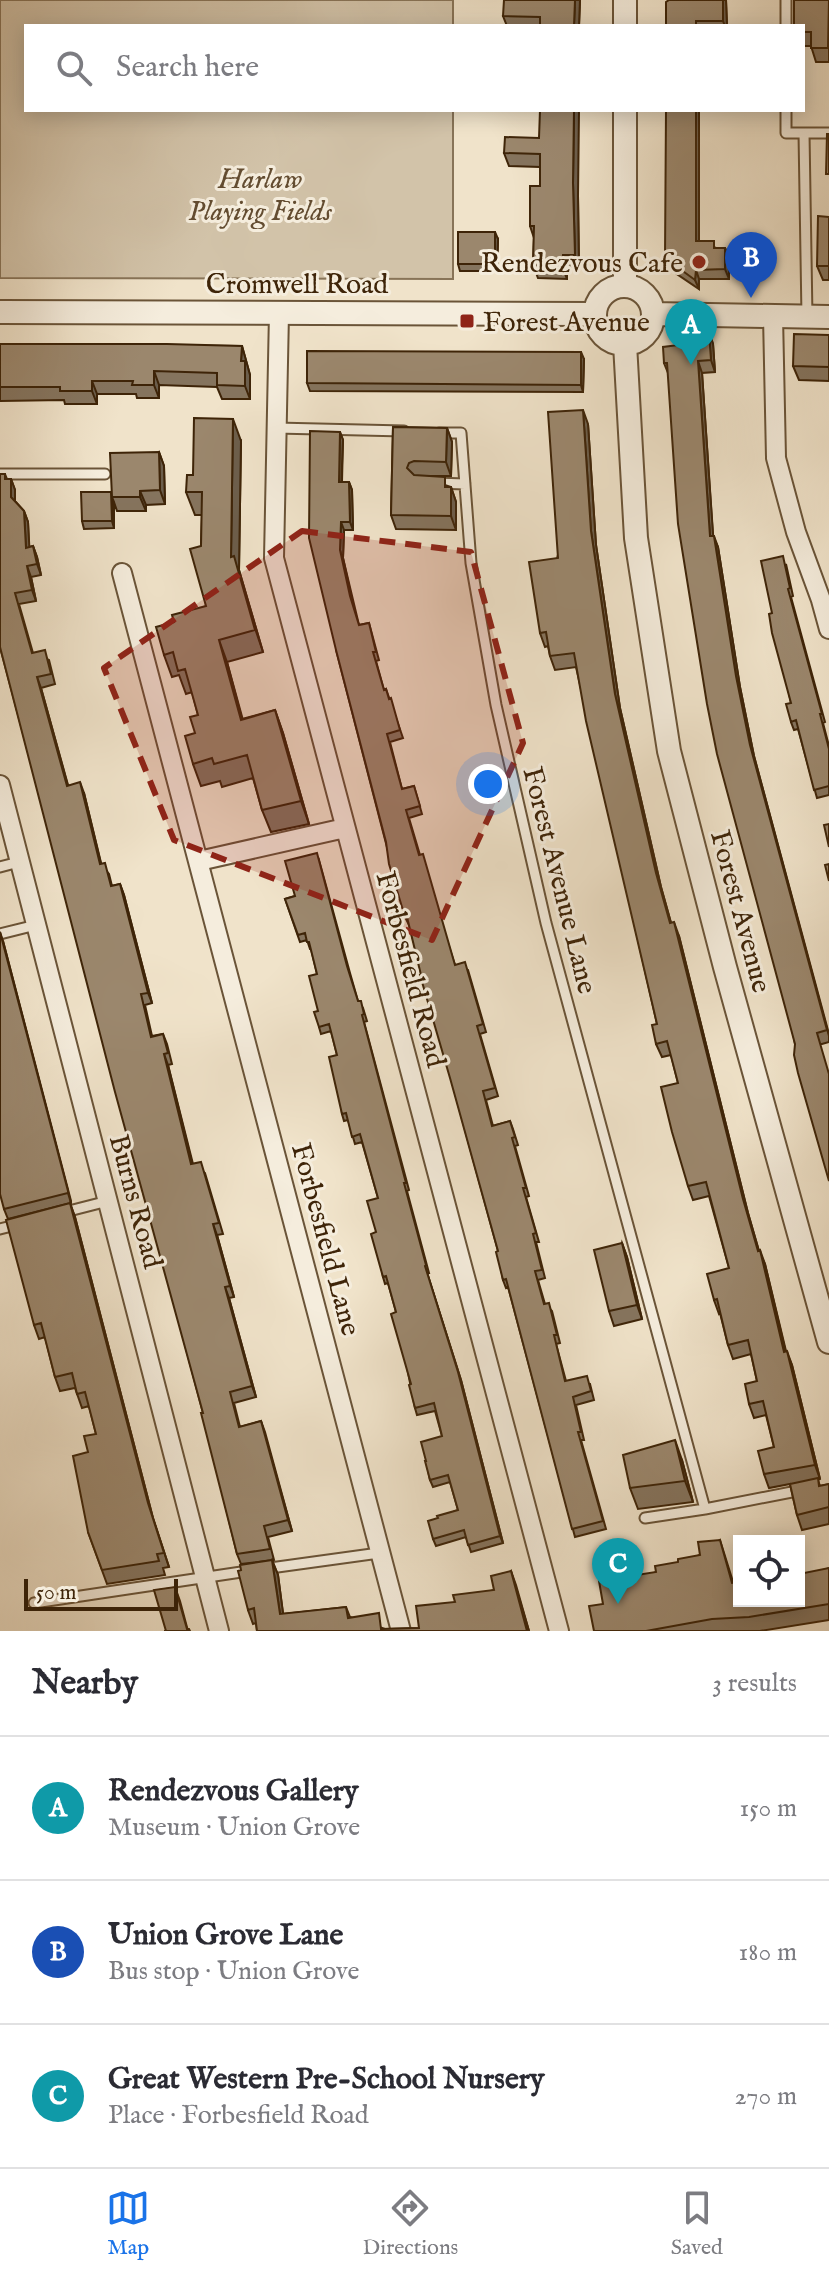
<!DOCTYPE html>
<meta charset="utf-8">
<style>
:root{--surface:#fff;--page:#f2f2f3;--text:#2b2b33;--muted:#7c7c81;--line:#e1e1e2;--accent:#1a73e8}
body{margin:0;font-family:"IM FELL English",serif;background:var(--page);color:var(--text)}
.controls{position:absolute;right:24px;bottom:24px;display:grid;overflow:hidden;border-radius:0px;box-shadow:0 4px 20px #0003}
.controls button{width:72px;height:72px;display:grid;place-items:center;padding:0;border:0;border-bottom:2px solid var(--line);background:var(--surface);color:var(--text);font:40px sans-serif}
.scale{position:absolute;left:24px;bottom:20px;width:154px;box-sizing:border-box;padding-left:8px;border:4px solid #3e2408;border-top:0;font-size:22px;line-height:28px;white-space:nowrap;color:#3e2408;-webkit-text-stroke:6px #f5eddd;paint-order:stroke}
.you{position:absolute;left:488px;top:784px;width:28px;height:28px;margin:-20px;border:6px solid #fff;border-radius:50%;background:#1a73e8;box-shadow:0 0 0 12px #1a73e833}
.badge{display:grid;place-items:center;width:52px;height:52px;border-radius:50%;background:var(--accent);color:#fff;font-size:26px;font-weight:700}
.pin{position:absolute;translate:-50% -66px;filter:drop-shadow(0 2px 4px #0008)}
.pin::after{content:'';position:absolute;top:42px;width:28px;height:24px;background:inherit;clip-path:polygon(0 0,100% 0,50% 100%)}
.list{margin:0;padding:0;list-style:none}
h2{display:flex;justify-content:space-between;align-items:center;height:104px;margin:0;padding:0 32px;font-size:34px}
h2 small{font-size:26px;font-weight:400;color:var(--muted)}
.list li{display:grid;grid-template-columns:52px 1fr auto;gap:24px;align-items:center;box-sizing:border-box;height:144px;padding:0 32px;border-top:2px solid var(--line)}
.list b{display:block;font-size:30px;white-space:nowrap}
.list p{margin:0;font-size:26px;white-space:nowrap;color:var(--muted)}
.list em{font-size:26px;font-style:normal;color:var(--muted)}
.icon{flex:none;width:44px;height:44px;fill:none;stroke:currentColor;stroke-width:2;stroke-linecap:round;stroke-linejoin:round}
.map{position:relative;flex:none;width:829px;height:1631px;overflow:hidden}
.search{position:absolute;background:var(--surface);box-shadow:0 4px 20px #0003;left:24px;right:24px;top:24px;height:88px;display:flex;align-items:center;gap:20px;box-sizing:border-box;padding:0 28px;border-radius:0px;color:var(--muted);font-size:30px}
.sheet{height:536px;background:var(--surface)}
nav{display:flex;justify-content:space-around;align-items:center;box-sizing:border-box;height:112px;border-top:2px solid var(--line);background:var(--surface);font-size:22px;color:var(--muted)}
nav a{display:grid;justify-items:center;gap:4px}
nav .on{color:var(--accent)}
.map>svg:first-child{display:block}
.green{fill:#d2c3a9;stroke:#887458;stroke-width:2}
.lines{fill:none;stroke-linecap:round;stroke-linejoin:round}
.service-casing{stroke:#6a5438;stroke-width:13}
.minor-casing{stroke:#6a5438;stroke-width:22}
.tertiary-casing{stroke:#6a5438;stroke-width:26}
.service{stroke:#f5eddd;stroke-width:9}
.minor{stroke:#f5eddd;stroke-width:18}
.tertiary{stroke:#f5eddd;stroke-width:22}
.wall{fill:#85745e;stroke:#3e2408;stroke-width:2}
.shaded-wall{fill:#6c5e4c;stroke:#3e2408;stroke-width:2}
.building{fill:#9b876d;stroke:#3e2408;stroke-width:2}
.marked{fill:#8f2418;fill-opacity:0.2;stroke:#8f2418;stroke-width:6;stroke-dasharray:16 10;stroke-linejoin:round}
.poi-dot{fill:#8f2418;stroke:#f5eddd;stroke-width:3}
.labels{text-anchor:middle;stroke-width:6;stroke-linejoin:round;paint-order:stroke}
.park-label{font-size:28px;font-style:italic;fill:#634c30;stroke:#f5eddd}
.poi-label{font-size:28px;fill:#3e2408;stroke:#f5eddd;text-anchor:end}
.street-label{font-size:28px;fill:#3e2408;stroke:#f5eddd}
</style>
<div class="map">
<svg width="829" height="1631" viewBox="0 0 829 1631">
<rect width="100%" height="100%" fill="#f0e3ca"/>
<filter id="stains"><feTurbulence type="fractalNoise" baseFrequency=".0025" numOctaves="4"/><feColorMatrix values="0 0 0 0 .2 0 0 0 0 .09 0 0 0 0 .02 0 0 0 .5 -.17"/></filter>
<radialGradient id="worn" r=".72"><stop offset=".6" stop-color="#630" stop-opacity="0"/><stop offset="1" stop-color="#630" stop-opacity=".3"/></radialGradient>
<path class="green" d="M0 0H453V26H26V110H453V279L0 278Z"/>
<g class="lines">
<g class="service-casing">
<path id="service" d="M786 26V0
M786 110V133H829
M804 133 807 317
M276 428 404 431
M439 433H461L471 563 496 705 546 923 705 1509 802 1490
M0 474H105
M436 483 465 484
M0 867 19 862
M0 934 36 925
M61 1213 108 1201
M0 1229 20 1224
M645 1518 705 1509
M263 1569 379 1553
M34 1603 248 1571"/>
</g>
<g class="minor-casing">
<path id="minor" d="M279 313 274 558 559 1631
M773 316 776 458 796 532 821 600 829 629
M122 573 401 1631
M0 785 219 1631
M199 861 345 828"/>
</g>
<g class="tertiary-casing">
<path id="tertiary" d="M625 0V26
M595 315a29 29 0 1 1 58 0a29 29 0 1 1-58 0Z
M625 286V110
M0 312 594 314
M653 314 829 317
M625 344 636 538 669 751 725 967 829 1342"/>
</g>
<use href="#service" class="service"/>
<use href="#minor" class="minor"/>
<use href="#tertiary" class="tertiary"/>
</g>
<path class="wall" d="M540 0H580L579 26H507L503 16Z
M726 0 727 26H666Z
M829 0V62H816L811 46H803V26Z
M699 110V241L716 248H725L729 257V279H699V289L668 268 665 258Z
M539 138 578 196 579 268H567V279L538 278 533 265 534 238 530 226 540 186V167L509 166 504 153Z
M829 217V280H823L817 266Z
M498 239 497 271H460L458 264Z
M709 332 713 344 715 372 702 373 713 536 718 547 740 687 754 756 829 1034V1042L822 1044H795L668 373 664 363Z
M829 335V381L799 380 793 366Z
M0 344 242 346 250 375V399H222L217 387 159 385V398H137L136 394H97V404H65L64 400 0 401Z
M584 359 583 392 310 391 307 383Z
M588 424 596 545 620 708 661 887 671 923 679 936 748 1213 759 1251 765 1264 786 1351 792 1365 820 1479 818 1480 820 1486 829 1484V1524L802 1530 797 1515 790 1484 769 1488 764 1474 774 1447 766 1415 754 1418 749 1404 757 1381 751 1354 733 1359 728 1345 720 1313 719 1314 714 1300 729 1268 709 1196 693 1200 688 1186 678 1083 671 1055 662 1057 656 1044 657 1024 576 667 555 670 550 656 548 646 545 647 540 633Z
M393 427 447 428 452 442 451 476H418L451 487 456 502V530L396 529 391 515Z
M340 432 343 440 342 482H349L352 490 353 530H344L343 558 359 625 369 623 379 660 376 661 384 690 386 689 403 738 390 742 402 789 414 786 422 814 409 818 420 855 455 965 468 970 486 1032 480 1034 498 1096 486 1100 493 1126 510 1121 513 1129 518 1145 515 1146 529 1196 526 1197 539 1242H536L545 1278 538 1280 545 1304 552 1311 560 1343 556 1344 566 1381 590 1384 594 1400 576 1405 584 1440H581L606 1529 575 1537 508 1287 506 1288 503 1280 498 1251 409 925 405 917 336 650Z
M241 441 239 570 263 652 227 662 242 719 275 710 283 733 309 824 271 832 262 810 253 778 222 787 220 781 201 786 193 764 195 733 198 715 192 692 186 694 179 675 172 677 164 655 174 622 206 606 201 546 202 515H195L186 492Z
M159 452 164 466 165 504 146 505V511H117L114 502V528L84 529 82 521 111 492Z
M5 474 7 479H11L15 490V501L24 511 28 522 29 547 33 546 37 557 41 575 31 577 36 601 19 604 33 653 49 660 55 684 41 688 68 785 84 793 101 864 109 874 112 886 120 884 124 895 152 1003 145 1005 152 1036 163 1034 167 1044 172 1064 168 1065 193 1164 205 1173 223 1234 217 1235 234 1297 229 1298 256 1397 234 1403 240 1427 261 1421 292 1531 268 1537 274 1560 241 1564 237 1554 203 1413 0 647Z
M786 564 793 596 791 597 825 722 823 723 829 746V795L817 798 798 729 794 730 791 722V703L772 613Z
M319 860 350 973 358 1001 363 1008 367 1021 364 1022 409 1190 407 1191 429 1273H427L461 1380 503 1543 471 1552 466 1537 436 1546 433 1539 438 1518 458 1510 450 1482 433 1487 430 1480 426 1461 442 1436 435 1411 417 1415 415 1408 396 1312 388 1283 385 1284 383 1277 376 1232 378 1198 362 1142 355 1144 348 1120 344 1121 342 1114 337 1055 331 1031 321 1034 319 1027 317 974 311 949H310L307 940 300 942 285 899 295 896Z
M3 941 71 1201V1203L8 1219 4 1209Z
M70 1203 75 1217 153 1518 169 1567 163 1568 165 1575 107 1584 88 1532V1452L96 1434 89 1406 82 1408 75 1388 60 1391 55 1377 45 1337 39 1339 34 1325Z
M622 1243 627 1257 642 1319 614 1326 609 1311Z
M682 1460 693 1502 638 1509 630 1488Z
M720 1540 739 1601 829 1568V1620L760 1631H594L603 1604 656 1572 700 1555Z
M272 1560 278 1575 283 1614 346 1607 350 1617 385 1629 419 1628 455 1602 494 1590 511 1571 529 1631H257L256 1623 253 1624 248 1610Z"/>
<path class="shaded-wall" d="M575 0H580L579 26H574Z
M723 0H726L727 26H725L723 21Z
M574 110H579L578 196 579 268 575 255 573 183Z
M696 110H699V251L696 241Z
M495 232 498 239 497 271 495 264Z
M725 248 729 257V279L725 269Z
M563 255 567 268V279L562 266Z
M696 270 699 279V289L695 280Z
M709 332 713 344 715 372 711 360Z
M242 346 250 375V399L245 386 241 361Z
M581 352 584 359 583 392 581 385Z
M698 361 702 373 714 548 710 536Z
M154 371 159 385V398L154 385Z
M92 381 97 394V404L92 391Z
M583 410 588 424 596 545 620 708 661 887 675 937 656 873 615 694 591 531Z
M233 419 241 441 239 570 263 652 231 557Z
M447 428 452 442 451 476 446 462Z
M340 432 343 440 341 490 339 482Z
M159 452 164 466 165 504 160 490Z
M11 479 15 490V508L11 497Z
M349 482 352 490 353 530 350 522Z
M451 487 456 502V530L451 516Z
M140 491 146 505V511L140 497Z
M112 497 114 502V528L112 521Z
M24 511 28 522 30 559 26 548Z
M341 522 344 530 343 558 353 604 340 550Z
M714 536 718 547 740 687 754 756 829 1036 750 745 736 676Z
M33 546 37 557 41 575 37 564Z
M27 566 31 577 36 601 32 590Z
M219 640 227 662 249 742 241 720Z
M37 677 41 688 71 797 67 786Z
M275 710 283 733 309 824 301 801Z
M80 782 84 793 104 875 100 864Z
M120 884 124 895 152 1003 148 993Z
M674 922 679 936 748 1213 763 1265 743 1199Z
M0 932 3 941 71 1203 68 1193Z
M164 1054 168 1065 195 1175 191 1164Z
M70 1203 75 1217 153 1518 169 1567 148 1503Z
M213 1224 217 1235 234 1297 230 1286Z
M622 1243 627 1257 642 1319 637 1305Z
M760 1250 765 1264 789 1366 784 1352Z
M425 1266 461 1380 503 1543 500 1536Z
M225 1287 229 1298 256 1397 252 1386Z
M787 1351 792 1365 820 1479 815 1465Z
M261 1421 265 1432 292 1531 288 1520Z
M675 1440 682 1460 693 1502 685 1481Z
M272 1560 278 1575 285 1628 280 1614Z
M511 1571 516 1585 529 1631H527Z
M175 1587 180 1601 188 1631H187Z"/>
<path class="building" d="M504 0H575L574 26H540V17L503 16Z
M669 0H723V21H696V26H666V2Z
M794 0H829L828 48H811V32H803V26H794Z
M540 110H574L573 183 575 255H563L562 266 533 265 534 226H530V186H540V154L504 153 505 137 539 138Z
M666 110H696V241H714V248H725V269L696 270 695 280 665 258Z
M827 134H829V174H826Z
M818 216 829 217V266H817Z
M458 232H495V264H458Z
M709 332 711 360 698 361 710 536H714L736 676 750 745 827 1030 817 1033 829 1074V1181L798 1073 794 1055 795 1044 717 754 707 704 678 524 667 363H664L663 347 679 345 678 334Z
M794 334 829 335V367L793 366Z
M0 344H167L242 346 241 361H245V386L217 385V373L154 371V385H132L133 381H92V391H60V387H0Z
M307 351 581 352V385L307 383Z
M583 410 591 531 615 694 656 873 670 923 674 922 743 1199 758 1251 760 1250 784 1352 787 1351 815 1465 764 1474 758 1451 774 1447 763 1401 749 1404 745 1384 757 1381 748 1340 728 1345 717 1299 714 1300 707 1274 729 1268 706 1182 688 1186 672 1132 661 1087 678 1083 667 1041 656 1044 652 1025 657 1024 586 721 574 653 550 656 546 632 540 633 529 562 558 558 548 412Z
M194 418 233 419 231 557 234 556 255 630 219 640 241 720 275 710 301 801 262 810 247 755 214 764 212 758 193 764 185 736 195 733 190 717 198 715 185 669 178 671 173 652 164 655 156 627 174 622 172 615 206 606 190 549 201 546 202 492H186L187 475H193Z
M393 427 447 428 446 462 414 461 409 463 407 468 414 475 445 477V487H451V516L391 515Z
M310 431 340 432 339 482H349L350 522H341L340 550 350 596 359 625 369 623 376 652H373L384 690 386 689 389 699 391 698 400 730 387 734 402 789 414 786 420 806 406 810 419 855 423 854 455 965 465 962 483 1024 477 1026 495 1088 483 1091 492 1126 510 1121 515 1137 512 1138 526 1188H523L536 1233 533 1234 542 1270 535 1271 544 1304 549 1303 557 1335H554L565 1381 587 1376 591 1391 573 1397 581 1432H578L603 1521 572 1529 506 1279 503 1280 496 1252 498 1251 450 1078 420 975H421L407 917H405L389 864 386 842 336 650 309 538Z
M159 452 160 490 140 491V497H112L110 453Z
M0 474H5V479H11V497L24 511 26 548 33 546 37 564 27 566 32 590 15 593 32 653 45 650 51 674 37 677 67 786 80 782 100 864 105 863 111 886 120 884 148 993 141 994 151 1037 163 1034 168 1053 164 1054 191 1164 201 1162 219 1223 213 1224 230 1286 225 1287 252 1386 230 1392 239 1427 261 1421 288 1520 264 1526 270 1549 237 1554 201 1413H203L115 1092 0 647Z
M81 492H111L112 521H82Z
M783 556 790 588 788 589 822 714H820L829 749V786L814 790 796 720 791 722 786 704 791 703 772 633 769 614 772 613 761 561Z
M829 824V847L824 825Z
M317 853 347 966 358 1001H361L364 1014 362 1015 406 1183H404L426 1265 425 1266 458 1372 500 1536 468 1545 464 1530 433 1539 428 1521 438 1518 437 1516 458 1510 448 1475 430 1480 425 1461H426L421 1442 442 1436 434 1403 415 1408 409 1385 411 1384 391 1314 396 1312 386 1276 383 1277 371 1234 376 1232 367 1201 378 1198 360 1134 352 1137 346 1113 342 1114 329 1057 337 1055 329 1024 319 1027 314 1012 318 1011 309 976 317 974 309 942H307L305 933 298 935 285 899 295 896 285 861Z
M829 864V881L825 865Z
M0 932 68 1191V1193L4 1209 0 1194Z
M70 1203 148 1503 164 1553 157 1554 159 1561 102 1570 88 1532 73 1456 88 1452 84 1436 96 1434 85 1392 77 1394 72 1373 55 1377 41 1323 34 1325 6 1220Z
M622 1243 637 1305 609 1311 594 1250Z
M675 1440 685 1481 630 1488 623 1455Z
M818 1478 819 1486 829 1484V1507L797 1515 790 1484Z
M720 1540 732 1583 739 1582V1601H799V1574L829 1568V1604L749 1617 712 1619 646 1631H594L589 1606 603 1604 599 1581 656 1572 655 1566 678 1562V1559L700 1555 698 1542Z
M272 1560 280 1614 346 1607 348 1618 379 1613 381 1629 419 1628 416 1606 455 1602 453 1595 494 1590 491 1576 511 1571 527 1631H257L254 1608 248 1610 238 1571 241 1570 240 1565Z
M175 1587 187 1629H189L190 1631H164H166L154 1590Z"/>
<path class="marked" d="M302 531 471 552 523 743 432 940 174 840 104 668Z"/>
<g class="poi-dot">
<circle cx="699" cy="262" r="8"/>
<rect x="459" y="313" width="16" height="16" rx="4"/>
</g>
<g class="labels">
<g class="park-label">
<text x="260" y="188">Harlaw<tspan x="260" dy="32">Playing Fields</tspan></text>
</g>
<g class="poi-label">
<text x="683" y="272">Rendezvous Cafe</text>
<text x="483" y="331" text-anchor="start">Forest Avenue</text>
</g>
<g class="street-label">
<text x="297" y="293">Cromwell Road</text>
<text transform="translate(561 880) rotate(76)" y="10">Forest Avenue Lane</text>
<text transform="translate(742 911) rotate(75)" y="10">Forest Avenue</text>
<text transform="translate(412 969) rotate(75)" y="10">Forbesfield Road</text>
<text transform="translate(137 1201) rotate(75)" y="10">Burns Road</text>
<text transform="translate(327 1239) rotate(75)" y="10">Forbesfield Lane</text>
</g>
</g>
<rect width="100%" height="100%" filter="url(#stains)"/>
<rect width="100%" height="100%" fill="url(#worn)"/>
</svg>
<div class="controls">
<button><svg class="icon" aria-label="locate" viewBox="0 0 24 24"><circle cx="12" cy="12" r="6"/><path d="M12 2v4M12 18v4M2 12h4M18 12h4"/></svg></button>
</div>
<div class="scale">50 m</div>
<div class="you"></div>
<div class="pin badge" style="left:691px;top:365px;background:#0f9aa8">A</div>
<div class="pin badge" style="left:751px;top:298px;background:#1a4fb4">B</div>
<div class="pin badge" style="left:618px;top:1604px;background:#0f9aa8">C</div>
<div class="search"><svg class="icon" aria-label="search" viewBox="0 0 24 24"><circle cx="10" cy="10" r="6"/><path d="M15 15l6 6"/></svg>Search here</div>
</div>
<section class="sheet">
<h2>Nearby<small>3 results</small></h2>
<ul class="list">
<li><span class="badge" style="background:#0f9aa8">A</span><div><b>Rendezvous Gallery</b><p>Museum · Union Grove</p></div><em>150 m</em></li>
<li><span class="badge" style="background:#1a4fb4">B</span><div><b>Union Grove Lane</b><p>Bus stop · Union Grove</p></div><em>180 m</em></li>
<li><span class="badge" style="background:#0f9aa8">C</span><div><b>Great Western Pre-School Nursery</b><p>Place · Forbesfield Road</p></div><em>270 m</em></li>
</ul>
</section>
<nav>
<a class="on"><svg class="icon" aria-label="map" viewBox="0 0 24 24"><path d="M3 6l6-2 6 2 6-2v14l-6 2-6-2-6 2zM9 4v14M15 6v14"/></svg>Map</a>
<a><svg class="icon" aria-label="directions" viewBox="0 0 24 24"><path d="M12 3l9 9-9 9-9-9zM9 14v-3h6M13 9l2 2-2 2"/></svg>Directions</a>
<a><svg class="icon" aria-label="saved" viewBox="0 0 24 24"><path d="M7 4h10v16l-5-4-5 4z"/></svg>Saved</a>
</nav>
